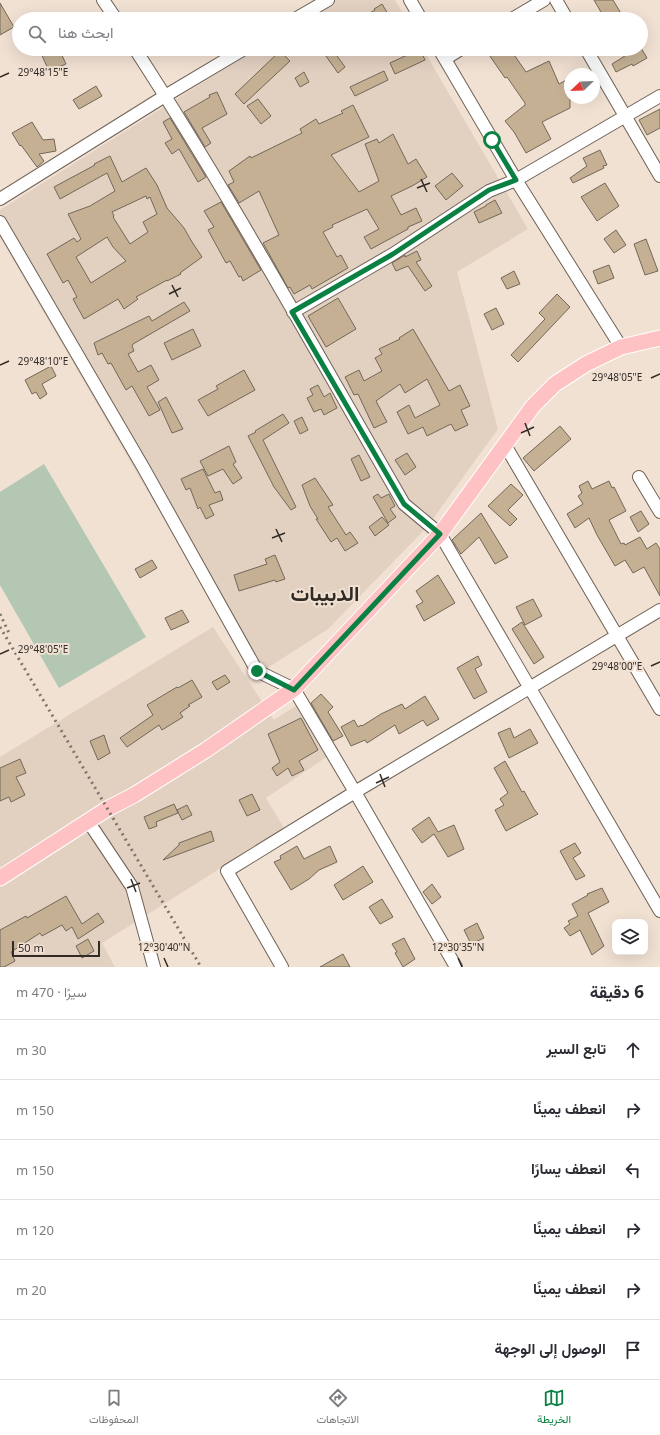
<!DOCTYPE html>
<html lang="ar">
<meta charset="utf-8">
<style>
:root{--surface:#fff;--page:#f2f2f3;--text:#2b2b33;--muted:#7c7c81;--line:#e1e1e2;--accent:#0b8043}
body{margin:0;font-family:"Noto Sans",Vazirmatn,sans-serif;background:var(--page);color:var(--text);direction:rtl}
.controls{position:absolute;right:12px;bottom:12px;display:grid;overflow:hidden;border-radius:8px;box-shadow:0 4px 16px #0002}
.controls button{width:36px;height:36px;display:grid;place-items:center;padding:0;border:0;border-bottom:1px solid var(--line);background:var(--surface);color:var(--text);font:20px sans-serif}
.compass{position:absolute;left:564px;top:68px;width:36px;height:36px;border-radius:50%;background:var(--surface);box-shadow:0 4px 16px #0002;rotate:247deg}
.scale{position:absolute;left:12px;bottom:10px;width:88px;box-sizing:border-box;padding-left:4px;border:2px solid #312b26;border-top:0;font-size:11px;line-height:14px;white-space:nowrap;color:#312b26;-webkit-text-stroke:3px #f1e1d3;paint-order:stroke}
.stop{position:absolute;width:12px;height:12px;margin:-9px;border:3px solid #0b8043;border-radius:50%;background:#fff}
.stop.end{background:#0b8043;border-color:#fff;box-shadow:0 1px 4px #0008}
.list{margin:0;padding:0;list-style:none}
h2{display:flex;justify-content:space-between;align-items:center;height:52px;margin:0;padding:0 16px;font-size:17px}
h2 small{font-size:13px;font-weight:400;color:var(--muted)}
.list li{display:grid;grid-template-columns:26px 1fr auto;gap:12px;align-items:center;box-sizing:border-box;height:60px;padding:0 16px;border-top:1px solid var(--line)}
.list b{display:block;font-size:15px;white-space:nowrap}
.list em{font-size:13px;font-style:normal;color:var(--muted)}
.icon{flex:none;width:22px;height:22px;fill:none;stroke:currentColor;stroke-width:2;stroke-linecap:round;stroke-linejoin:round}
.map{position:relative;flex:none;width:660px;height:967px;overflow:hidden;direction:ltr}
.search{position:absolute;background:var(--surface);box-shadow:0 4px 16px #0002;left:12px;right:12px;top:12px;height:44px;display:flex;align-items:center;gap:10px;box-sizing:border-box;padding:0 14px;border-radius:22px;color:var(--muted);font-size:15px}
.sheet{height:412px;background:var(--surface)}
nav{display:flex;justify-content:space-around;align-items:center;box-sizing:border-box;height:56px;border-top:1px solid var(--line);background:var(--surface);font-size:11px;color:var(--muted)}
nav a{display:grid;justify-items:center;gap:2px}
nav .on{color:var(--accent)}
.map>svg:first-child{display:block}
.commercial{fill:#e2d0c1}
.green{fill:#b4c7b3}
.building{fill:#c5b093;stroke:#726859;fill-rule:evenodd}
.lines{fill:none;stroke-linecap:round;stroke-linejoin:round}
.minor-casing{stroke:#6e6155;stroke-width:14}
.major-casing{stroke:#fff;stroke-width:17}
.minor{stroke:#fff;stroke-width:12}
.major{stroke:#fec2c4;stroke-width:15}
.rail{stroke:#7e746b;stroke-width:3;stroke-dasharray:2 4;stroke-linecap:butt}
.route{stroke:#0b8043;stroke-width:5}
.ticks{fill:none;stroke:#312b26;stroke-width:1.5}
.labels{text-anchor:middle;stroke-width:4;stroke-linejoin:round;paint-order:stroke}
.town-label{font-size:21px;font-weight:bold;fill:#312b26;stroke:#f1e1d3}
.ticks-label{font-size:10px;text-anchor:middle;fill:#312b26;stroke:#f1e1d3;stroke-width:4;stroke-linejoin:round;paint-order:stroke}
</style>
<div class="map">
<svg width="660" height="967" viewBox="0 0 660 967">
<rect width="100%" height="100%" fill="#f1e1d3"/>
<path class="commercial" d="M334 0H395L406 19H304Z
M256 49H423L528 229 457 272 498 429 427 527 328 629 255 676 0 237V210Z
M213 627 274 720 297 705 328 756 266 798 284 828 102 943 115 967H0V757Z"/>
<path class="green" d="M44 464 146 637 59 688 0 585V492Z"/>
<path class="building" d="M594 0H613L622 15 615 19H605Z
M0 3 14 27 0 35Z
M382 4 391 19H359L375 10 374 9Z
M641 48 647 58 633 66 632 64 616 72 612 64 636 49H641Z
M39 49H59L66 64 49 71Z
M321 49H332L345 67 338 73Z
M420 49 425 60 395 74 390 63Z
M485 49H510L526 72 549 61 559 84 570 78V108L542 122 551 139 526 153 514 132 505 121 525 105V103L507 77 505 78Z
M280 51 290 61 244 104 235 94Z
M384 71 388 80 355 96 350 87Z
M304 72 309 82 300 87 295 78Z
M96 86 102 96 79 109 73 100Z
M217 92 227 114 202 128 211 143 205 147 184 112 210 97 209 95Z
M258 99 271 116 261 124 247 106Z
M353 105 369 137 331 155 359 192 379 181 365 144 377 139 379 143 393 134 408 164 416 159 427 177 412 186 391 196 401 215 416 208 422 221 408 227V229L371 249 364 237 379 229 367 209 332 225 333 227 323 232 337 257 341 255 348 268 312 289 310 285 294 294 290 287 288 288 263 243 279 235 259 191 239 203 228 185 234 182 229 171 250 156 251 158 302 133 300 129 316 119 319 124 343 113 341 111Z
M660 109V128L647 135 639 120Z
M170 118 206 177 198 182 179 149 172 154 165 143 172 139 163 122Z
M32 122 43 140 54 139 56 151 39 154 44 161 37 167 21 145 20 146 12 133Z
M600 150 607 165 603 166 604 168 573 183 570 178 587 166 583 158Z
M110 156 122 182 146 168 157 185 167 208 184 228 192 242 202 257 180 273 181 274 167 281V280L136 297 138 299 124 309 118 299 84 319 73 299 77 297 68 280 63 283 47 254 74 238 77 242 81 239 68 214 90 206 115 191 107 173 60 199 54 187 95 165 94 164ZM146 196 147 199 150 197 157 214 143 222 148 232 130 244 113 217 114 216 112 212ZM107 237 113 247 126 261 91 283 76 257Z
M452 173 463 186 446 200 435 186Z
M605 183 619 206 597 221 581 197Z
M495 200 502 213 479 223 474 212 486 206V205Z
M221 202 261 270 243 281 241 276 239 277 230 261 226 263 208 230 214 227 204 211Z
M616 230 626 245 614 253 604 239Z
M646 239 658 271 645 275 634 244Z
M417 251 421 260 416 262 432 286 425 291 408 266 396 271 392 263 405 255V257Z
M609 265 614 278 598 284 593 271Z
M514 271 520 284 507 289 501 278Z
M557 294 570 307 518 362 511 355 545 319 539 313Z
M338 298 356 329 326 347 308 316Z
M184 302 190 311 133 344 132 346 134 351 128 354 138 372 151 365 159 380 147 387 160 410 149 416 132 386 126 390 111 363 108 364 102 353 98 355 94 343 149 316 152 321Z
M496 308 504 324 492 330 484 314Z
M193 329 201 346 172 360 164 343Z
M413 329 449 391 460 385 470 406 461 410 468 425 455 431 451 424 427 436 423 427 408 434 397 412 409 405 415 418 440 405 427 379 405 393 400 384 376 401 387 422 374 428 358 394 354 395 345 377 359 370 364 381 382 371 375 358 382 354 379 349 400 339 399 338Z
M51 366 56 376 42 384 47 394 40 399 36 392 32 394 25 380Z
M244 370 255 390 208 416 198 400 218 389 216 386Z
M318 385 324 397 330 393 337 408 324 415 321 409 314 412 307 398 313 395 310 389Z
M166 397 183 429 172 433 158 402Z
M283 414 289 423 263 440 296 507 291 510 274 487 248 436 256 432 255 431Z
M302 417 308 430 300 434 294 421Z
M560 426 571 439 534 471 523 458Z
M229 446 236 462 233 464 242 478 233 484 223 469 208 476 200 461Z
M407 453 416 467 405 475 395 460Z
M359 455 370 477 361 481 351 459Z
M203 469 215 493 220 491 223 500 209 505 214 515 206 519 200 507 198 509 190 488 186 490 181 479Z
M315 478 333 505 328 507 346 535 350 532 358 543 345 551 337 538 331 542 316 519H318L310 506 302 485Z
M588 481 592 489 609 481 612 488 614 487 626 511 609 520 621 544 624 543 625 545 640 537 647 549 656 543 660 549V596L644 567 633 573 625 560 615 566 597 535 589 518 575 528 567 514 583 504 578 496 582 493 579 486Z
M511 484 523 495 508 510 517 519 510 526 488 506Z
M378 494 381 498 389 494 395 506 390 509 396 517 388 523 373 497Z
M641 511 649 524 638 532 630 517Z
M481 513 508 557 495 564 479 537 461 554 452 540Z
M382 517 389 525 375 536 369 527Z
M275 555 285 579 276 582 275 580 239 591 234 575 267 564 265 559Z
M152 560 157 568 140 578 135 569Z
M438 575 455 603 424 621 416 606 423 602 416 591Z
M533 599 542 616 525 625 516 607Z
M182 610 189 622 171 630 165 618Z
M522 622 544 657 534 664 512 629Z
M478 656 482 665 475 669 487 692 474 699 457 668Z
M225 675 230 682 217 690 212 682Z
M192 680 202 697 188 705 190 706 180 713 183 717 162 730 159 725 127 747 120 738 153 715 147 705 177 687 178 688Z
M321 694 333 707 328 712 343 736 333 741 311 703Z
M425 696 439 719 427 726 423 720 399 734 395 725 367 743 365 740 351 746 341 727 354 720 358 727 361 725 362 726 381 714 402 704 405 709Z
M301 718 318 750 299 761 304 770 292 776 288 768 277 776 272 768 280 762 268 734Z
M510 728 514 738 530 729 538 743 509 758 498 733Z
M104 735 110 753 98 760 90 741Z
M20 759 26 773 16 777 25 795 11 802 9 797 0 801V768Z
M505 761 522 792 524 791 534 809 538 814 506 831 495 810 504 805 500 799 508 793 494 768Z
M252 794 260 810 247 816 239 800Z
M174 804 178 813 156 822 157 826 149 829 144 817Z
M187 805 192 815 182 820 177 810Z
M429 817 438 832 454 825 464 849 448 857 434 834 422 843 412 829Z
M211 831 214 841 163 860 179 845V843Z
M575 843 581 853 573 858 585 876 576 880 560 851Z
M297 846 304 859 330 846 337 862 319 870 309 879 291 890 274 862 281 859 280 856Z
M363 866 373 882 343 900 334 885Z
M432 884 441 897 432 904 423 892Z
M602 888 609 902 588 913 604 946 592 955 580 930 570 936 564 928 570 924 568 921 578 916 572 904 588 895 587 894Z
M66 896 82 924 98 913 104 922 78 939 72 927 66 931 62 925 42 936 40 933 11 952 15 961 4 967H0V930L26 916 27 918Z
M382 899 393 917 380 924 369 907Z
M477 923 484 938 471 944 464 930Z
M404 938 415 959 403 967 395 953 397 952 392 944Z
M88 939 94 951 82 958 76 946Z
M343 954 350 967H320Z"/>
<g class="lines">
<g class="minor-casing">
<path id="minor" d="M103 0 116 19
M410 0 421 19
M556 0 567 19
M295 19 328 0
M512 19 544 0
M135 49C231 197 316 352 404 504L440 534 660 911
M586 49 660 176
M445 59 461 49
M0 199 165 96 244 49
M0 222 143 467 257 671 294 689 355 792 456 967
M293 312 393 254 489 191 516 180 439 49
M621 347 516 180 660 96
M505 445 660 709
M639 477 660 512
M88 821 132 887 154 967
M282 967 227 871 355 792 660 610"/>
</g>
<g class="major-casing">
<path id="major" d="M0 878 107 809 134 795 206 750 294 689 440 534 533 406 555 384 586 364 621 347 660 338"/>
</g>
<use href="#minor" class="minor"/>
<use href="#major" class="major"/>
<path class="rail" d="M0 614 9 633
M0 627 201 967"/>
</g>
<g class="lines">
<path class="route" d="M257 671 294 690 440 534 404 504 292 312 393 254 489 190 516 180 492 140"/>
</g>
<path class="ticks" d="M0 77 9 73M421 179 427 192M417 188 430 183M172 285 178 297M169 294 181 288M0 365 9 361M651 378 660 374M525 423 530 436M521 433 534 427M276 529 282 542M272 538 285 533M0 654 9 650M651 666 660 662M380 774 385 787M376 783 389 777M131 879 136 892M127 888 140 883M164 958 168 967M458 958 462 967"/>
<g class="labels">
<g class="town-label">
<text x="325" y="601">الدبيبات</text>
</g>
</g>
<g class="ticks-label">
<text x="43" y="76">29°48'15"E</text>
<text x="43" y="365">29°48'10"E</text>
<text x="617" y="381">29°48'05"E</text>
<text x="43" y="653">29°48'05"E</text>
<text x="617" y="670">29°48'00"E</text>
<text x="164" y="951">12°30'40"N</text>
<text x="458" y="951">12°30'35"N</text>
</g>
</svg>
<div class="controls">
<button><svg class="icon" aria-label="layers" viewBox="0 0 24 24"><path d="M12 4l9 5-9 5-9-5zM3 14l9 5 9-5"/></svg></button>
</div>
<svg class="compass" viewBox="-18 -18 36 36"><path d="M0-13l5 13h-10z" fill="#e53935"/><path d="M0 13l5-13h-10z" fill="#7c7c81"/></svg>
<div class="scale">50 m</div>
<div class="stop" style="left:492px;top:140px"></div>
<div class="stop end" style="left:257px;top:671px"></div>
<div class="search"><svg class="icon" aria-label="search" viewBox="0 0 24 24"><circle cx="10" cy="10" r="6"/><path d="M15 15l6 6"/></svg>ابحث هنا</div>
</div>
<section class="sheet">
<h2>6 دقيقة<small>سيرًا · 470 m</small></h2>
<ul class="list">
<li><svg class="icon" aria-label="ahead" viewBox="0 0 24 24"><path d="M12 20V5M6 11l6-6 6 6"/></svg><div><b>تابع السير</b></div><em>30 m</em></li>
<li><svg class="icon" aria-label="right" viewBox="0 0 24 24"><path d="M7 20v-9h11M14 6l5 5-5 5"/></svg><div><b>انعطف يمينًا</b></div><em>150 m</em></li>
<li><svg class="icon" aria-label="left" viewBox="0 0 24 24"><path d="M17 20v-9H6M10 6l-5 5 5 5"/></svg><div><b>انعطف يسارًا</b></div><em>150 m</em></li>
<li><svg class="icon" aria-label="right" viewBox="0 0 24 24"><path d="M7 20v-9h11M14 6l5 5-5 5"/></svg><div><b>انعطف يمينًا</b></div><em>120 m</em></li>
<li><svg class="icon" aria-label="right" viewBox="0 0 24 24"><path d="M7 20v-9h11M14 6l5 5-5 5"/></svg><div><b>انعطف يمينًا</b></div><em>20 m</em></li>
<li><svg class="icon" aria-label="arrive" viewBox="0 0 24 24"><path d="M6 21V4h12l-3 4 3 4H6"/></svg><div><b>الوصول إلى الوجهة</b></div></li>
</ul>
</section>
<nav>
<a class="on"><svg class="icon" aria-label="map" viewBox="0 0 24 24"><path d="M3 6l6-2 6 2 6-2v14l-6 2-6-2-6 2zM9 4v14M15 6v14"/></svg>الخريطة</a>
<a><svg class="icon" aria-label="directions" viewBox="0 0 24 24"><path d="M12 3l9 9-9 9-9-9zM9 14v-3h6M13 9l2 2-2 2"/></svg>الاتجاهات</a>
<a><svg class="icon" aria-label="saved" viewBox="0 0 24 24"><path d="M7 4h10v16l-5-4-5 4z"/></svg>المحفوظات</a>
</nav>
